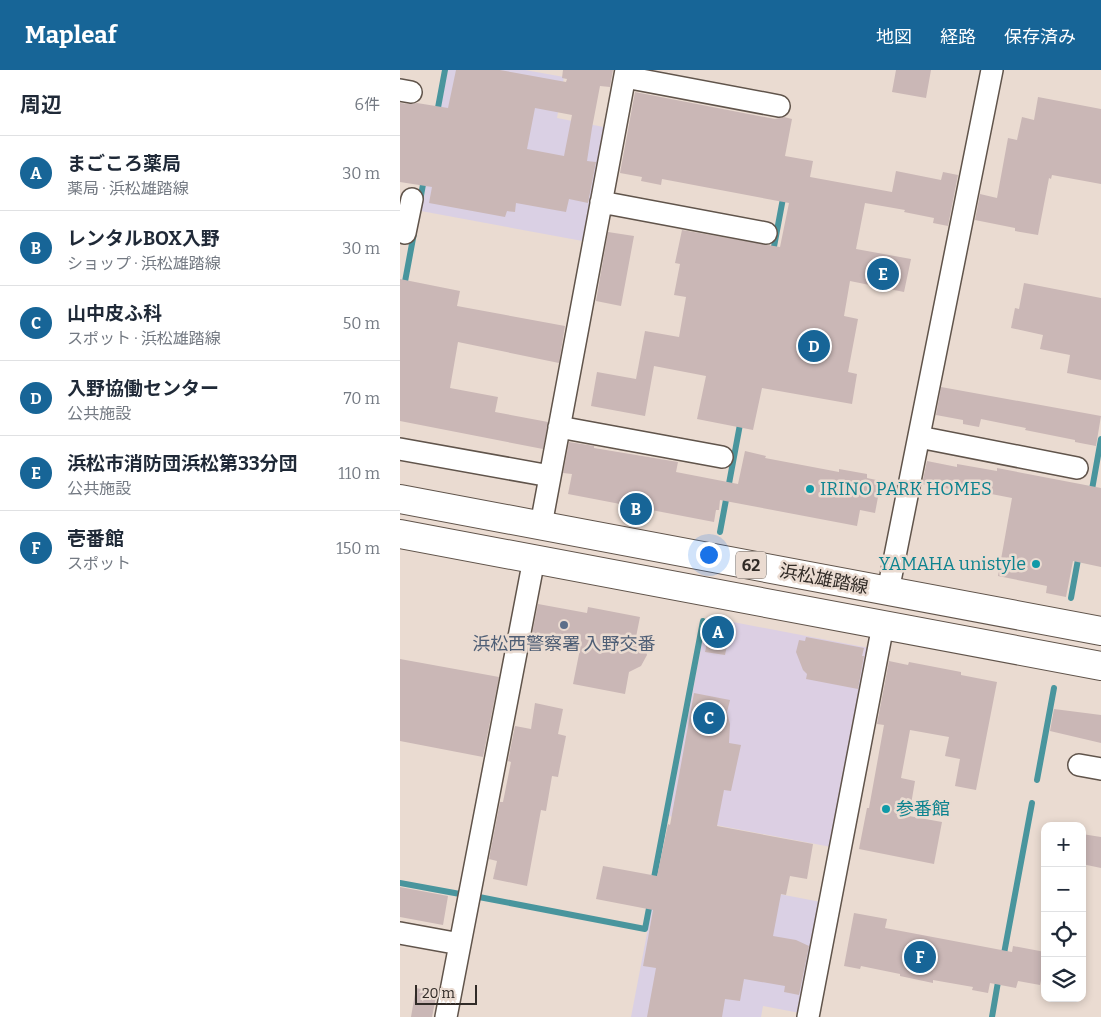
<!DOCTYPE html>
<html lang="ja">
<meta charset="utf-8">
<style>
:root{--surface:#fff;--page:#f6f6f7;--text:#1f2937;--muted:#747a83;--line:#e0e1e3;--accent:#176597}
body{margin:0;font-family:Bitter,"Noto Sans JP",serif;background:var(--page);color:var(--text)}
.controls{position:absolute;right:15px;bottom:15px;display:grid;overflow:hidden;border-radius:10px;box-shadow:0 2px 8px #0003}
.controls button{width:45px;height:45px;display:grid;place-items:center;padding:0;border:0;border-bottom:1px solid var(--line);background:var(--surface);color:var(--text);font:25px sans-serif}
.scale{position:absolute;left:15px;bottom:12px;width:62px;box-sizing:border-box;padding-left:5px;border:2px solid #312b27;border-top:0;font-size:14px;line-height:18px;white-space:nowrap;color:#312b27;-webkit-text-stroke:4px #eadbd1;paint-order:stroke}
.you{position:absolute;left:308px;top:484px;width:18px;height:18px;margin:-12px;border:4px solid #fff;border-radius:50%;background:#1a73e8;box-shadow:0 0 0 8px #1a73e833}
.badge{display:grid;place-items:center;width:32px;height:32px;border-radius:50%;background:var(--accent);color:#fff;font-size:16px;font-weight:700}
.pin{position:absolute;translate:-50% -50%;border:2px solid #fff;box-shadow:0 1px 5px #0006}
.list{margin:0;padding:0;list-style:none}
h2{display:flex;justify-content:space-between;align-items:center;height:65px;margin:0;padding:0 20px;font-size:21px}
h2 small{font-size:16px;font-weight:400;color:var(--muted)}
.list li{display:grid;grid-template-columns:32px 1fr auto;gap:15px;align-items:center;box-sizing:border-box;height:75px;padding:0 20px;border-top:1px solid var(--line)}
.list b{display:block;font-size:19px;white-space:nowrap}
.list p{margin:0;font-size:16px;white-space:nowrap;color:var(--muted)}
.list em{font-size:16px;font-style:normal;color:var(--muted)}
.icon{flex:none;width:28px;height:28px;fill:none;stroke:currentColor;stroke-width:2;stroke-linecap:round;stroke-linejoin:round}
.map{position:relative;flex:none;width:701px;height:947px;overflow:hidden}
header{display:flex;align-items:center;gap:30px;box-sizing:border-box;height:70px;padding:0 25px;background:var(--accent);color:#fff}
header strong{font-size:24px}
nav{display:flex;gap:28px;margin-inline-start:auto;font-size:18px}
main{display:flex}
aside{flex:1;background:var(--surface)}
.map>svg:first-child{display:block}
.commercial{fill:#dccfe3}
.industrial{fill:#dad0e4}
.lines{fill:none;stroke-linecap:round;stroke-linejoin:round}
.stream{stroke:#49959d;stroke-width:6}
.building{fill:#cab7b6;fill-rule:evenodd}
.minor-casing{stroke:#60544b;stroke-width:24}
.primary-casing{stroke:#60544b;stroke-width:30}
.minor{stroke:#fff;stroke-width:21}
.primary{stroke:#fff;stroke-width:28}
.culture-dot{fill:#0f9aa8;stroke:#eadbd1;stroke-width:2}
.service-dot{fill:#5c6f8a;stroke:#eadbd1;stroke-width:2}
.labels{text-anchor:middle;stroke-width:5;stroke-linejoin:round;paint-order:stroke}
.shield{fill:#eadbd1;stroke:#68605a;stroke-width:1}
.shield-label{font-size:16px;font-weight:bold;fill:#312b27}
.culture-label{font-size:18px;fill:#0d838f;stroke:#eadbd1;text-anchor:start}
.street-label{font-size:18px;fill:#312b27;stroke:#eadbd1}
.service-label{font-size:18px;fill:#4e5e75;stroke:#eadbd1}
</style>
<header>
<strong>Mapleaf</strong>
<nav><a>地図</a><a>経路</a><a>保存済み</a></nav>
</header>
<main>
<aside>
<h2>周辺<small>6件</small></h2>
<ul class="list">
<li><span class="badge">A</span><div><b>まごころ薬局</b><p>薬局 · 浜松雄踏線</p></div><em>30 m</em></li>
<li><span class="badge">B</span><div><b>レンタルBOX入野</b><p>ショップ · 浜松雄踏線</p></div><em>30 m</em></li>
<li><span class="badge">C</span><div><b>山中皮ふ科</b><p>スポット · 浜松雄踏線</p></div><em>50 m</em></li>
<li><span class="badge">D</span><div><b>入野協働センター</b><p>公共施設</p></div><em>70 m</em></li>
<li><span class="badge">E</span><div><b>浜松市消防団浜松第33分団</b><p>公共施設</p></div><em>110 m</em></li>
<li><span class="badge">F</span><div><b>壱番館</b><p>スポット</p></div><em>150 m</em></li>
</ul>
</aside>
<div class="map">
<svg width="701" height="947" viewBox="0 0 701 947">
<rect width="100%" height="100%" fill="#eadbd1"/>
<path class="commercial" d="M307 547 469 578 431 777 269 746Z"/>
<path class="industrial" d="M48 0H125L164 7 157 48 209 58 188 172 21 141Z
M259 801 421 832 400 943 363 936 361 947H231Z"/>
<g class="lines">
<path class="stream" d="M37 43 45 0
M20 131 24 109
M373 182 384 123
M4 217 14 163
M691 425 701 369
M320 462 341 349
M671 528 679 484
M637 710 654 618
M0 813 60 824
M253 813 303 551
M79 827 245 859 250 833
M603 889 632 733
M592 947 599 906"/>
</g>
<path class="building" d="M56 0H100L166 12 167 9 162 8 163 0H213L210 17 200 16 192 58 187 91 196 92 188 133 169 129 166 142 116 133 115 142 107 141 105 147 29 133 32 117 0 112V33L9 34 17 33 48 38ZM135 38 172 45 164 86 127 79Z
M496 0H531L526 28 492 22Z
M235 22 375 49 384 47 392 49 385 86 413 91 410 107 492 122 496 101 541 110 543 102 558 105 548 156 533 153 534 148 504 142 505 140 465 133 456 179 511 189 504 222 450 211 444 246 458 249 448 302 457 304 452 334 362 318 353 360 297 349 306 306 254 296 245 346 191 336 197 302 236 309 245 261 279 267 286 227 274 225 280 194 275 193 282 160 380 177 389 133 262 109 261 115 241 111 242 107 220 103Z
M638 27 701 39V114L652 105 651 109 649 108 638 165 615 161V158L575 150 580 124 597 128 608 68 617 70 622 47 634 50Z
M208 162 234 166 221 236 196 231Z
M0 209 60 221 57 236 165 256 159 293 58 272 50 318 98 327 95 342 148 352 143 379 0 351Z
M624 213 701 228V310L667 303 670 285 640 279 643 265 611 258 615 238 619 239Z
M541 317 701 346 696 376 675 372V370L625 360 626 358 581 349 579 357 563 354V350L536 345Z
M169 372 194 376V378L278 392 276 402 338 414 345 381 366 386 365 388 439 402V399L467 404V408L481 411 475 443 460 440 457 456 320 430 319 440H316L314 452 168 424 172 404 163 403Z
M527 391 557 397V394L597 401V398L701 418V497L673 491 666 527 646 523 647 516 598 506 612 428 550 416V419L522 414Z
M138 534 187 543 188 537 240 547 236 567 245 576 247 585 241 596 229 602 225 624 173 614 181 574 132 564Z
M309 548 332 552 325 585 305 582 307 573 304 572Z
M406 567 464 578 462 586H464L458 619 406 609 407 604 403 600 396 582 399 570 405 571Z
M0 589 99 607 83 687 0 671Z
M489 591 508 595 509 592 561 602V605L597 612 576 720 555 716 560 689 545 686 549 667 510 660 501 708 515 711 509 746 542 752 534 794 459 779 467 738H469L484 655 477 654Z
M294 623 330 630 327 642 330 654 329 673 341 675 331 721 324 720 317 756 413 774 407 809 390 806 386 825 381 824 373 866 396 870 409 876 399 925 384 922 385 916 344 909 340 931 325 929 322 947H247L256 898 243 896 253 840 196 829 203 796 257 806 268 754 270 755Z
M135 633 163 639 158 664 166 666 158 707 152 706 146 741 141 740 127 816 93 809 97 791 89 789 100 732H103L111 692 108 691 115 656 131 659Z
M654 639 701 645V673L650 661Z
M682 764 701 767V798L682 794Z
M0 817 48 826 43 855 0 847Z
M454 843 487 849 485 858 612 882 613 876 645 882V892L640 915 618 911 616 918 590 913 588 923 572 920 573 917 533 910V913L500 906V904L461 896 460 899 444 896Z
M16 918 37 922 32 947H11Z"/>
<g class="lines">
<g class="minor-casing">
<path id="minor" d="M225 7 379 36
M0 20 11 22
M201 132 366 163
M5 163 12 129
M159 357 322 387
M519 367 677 398
M0 379 150 406
M141 455 226 0
M488 521 592 0
M679 695 701 699
M0 863 60 874
M46 947 134 489
M408 947 483 555"/>
</g>
<g class="primary-casing">
<path id="primary" d="M0 429 701 561
M0 464 701 596"/>
</g>
<use href="#minor" class="minor"/>
<use href="#primary" class="primary"/>
</g>
<g class="culture-dot">
<circle cx="410" cy="419" r="5"/>
<circle cx="636" cy="494" r="5"/>
<circle cx="486" cy="739" r="5"/>
</g>
<circle class="service-dot" cx="164" cy="555" r="5"/>
<g class="labels">
<rect class="shield" x="336" y="481.5" width="30" height="27" rx="4"/>
<g class="shield-label">
<text x="351" y="501">62</text>
</g>
<g class="culture-label">
<text x="420" y="425">IRINO PARK HOMES</text>
<text x="626" y="500" text-anchor="end">YAMAHA unistyle</text>
<text x="496" y="745">参番館</text>
</g>
<g class="street-label">
<text transform="translate(424 509) rotate(11)" y="6">浜松雄踏線</text>
</g>
<g class="service-label">
<text x="164" y="580">浜松西警察署 入野交番</text>
</g>
</g>
</svg>
<div class="controls">
<button>+</button>
<button>−</button>
<button><svg class="icon" aria-label="locate" viewBox="0 0 24 24"><circle cx="12" cy="12" r="6"/><path d="M12 2v4M12 18v4M2 12h4M18 12h4"/></svg></button>
<button><svg class="icon" aria-label="layers" viewBox="0 0 24 24"><path d="M12 4l9 5-9 5-9-5zM3 14l9 5 9-5"/></svg></button>
</div>
<div class="scale">20 m</div>
<div class="you"></div>
<div class="pin badge" style="left:318px;top:562px">A</div>
<div class="pin badge" style="left:236px;top:439px">B</div>
<div class="pin badge" style="left:309px;top:648px">C</div>
<div class="pin badge" style="left:414px;top:276px">D</div>
<div class="pin badge" style="left:483px;top:204px">E</div>
<div class="pin badge" style="left:520px;top:887px">F</div>
</div>
</main>
